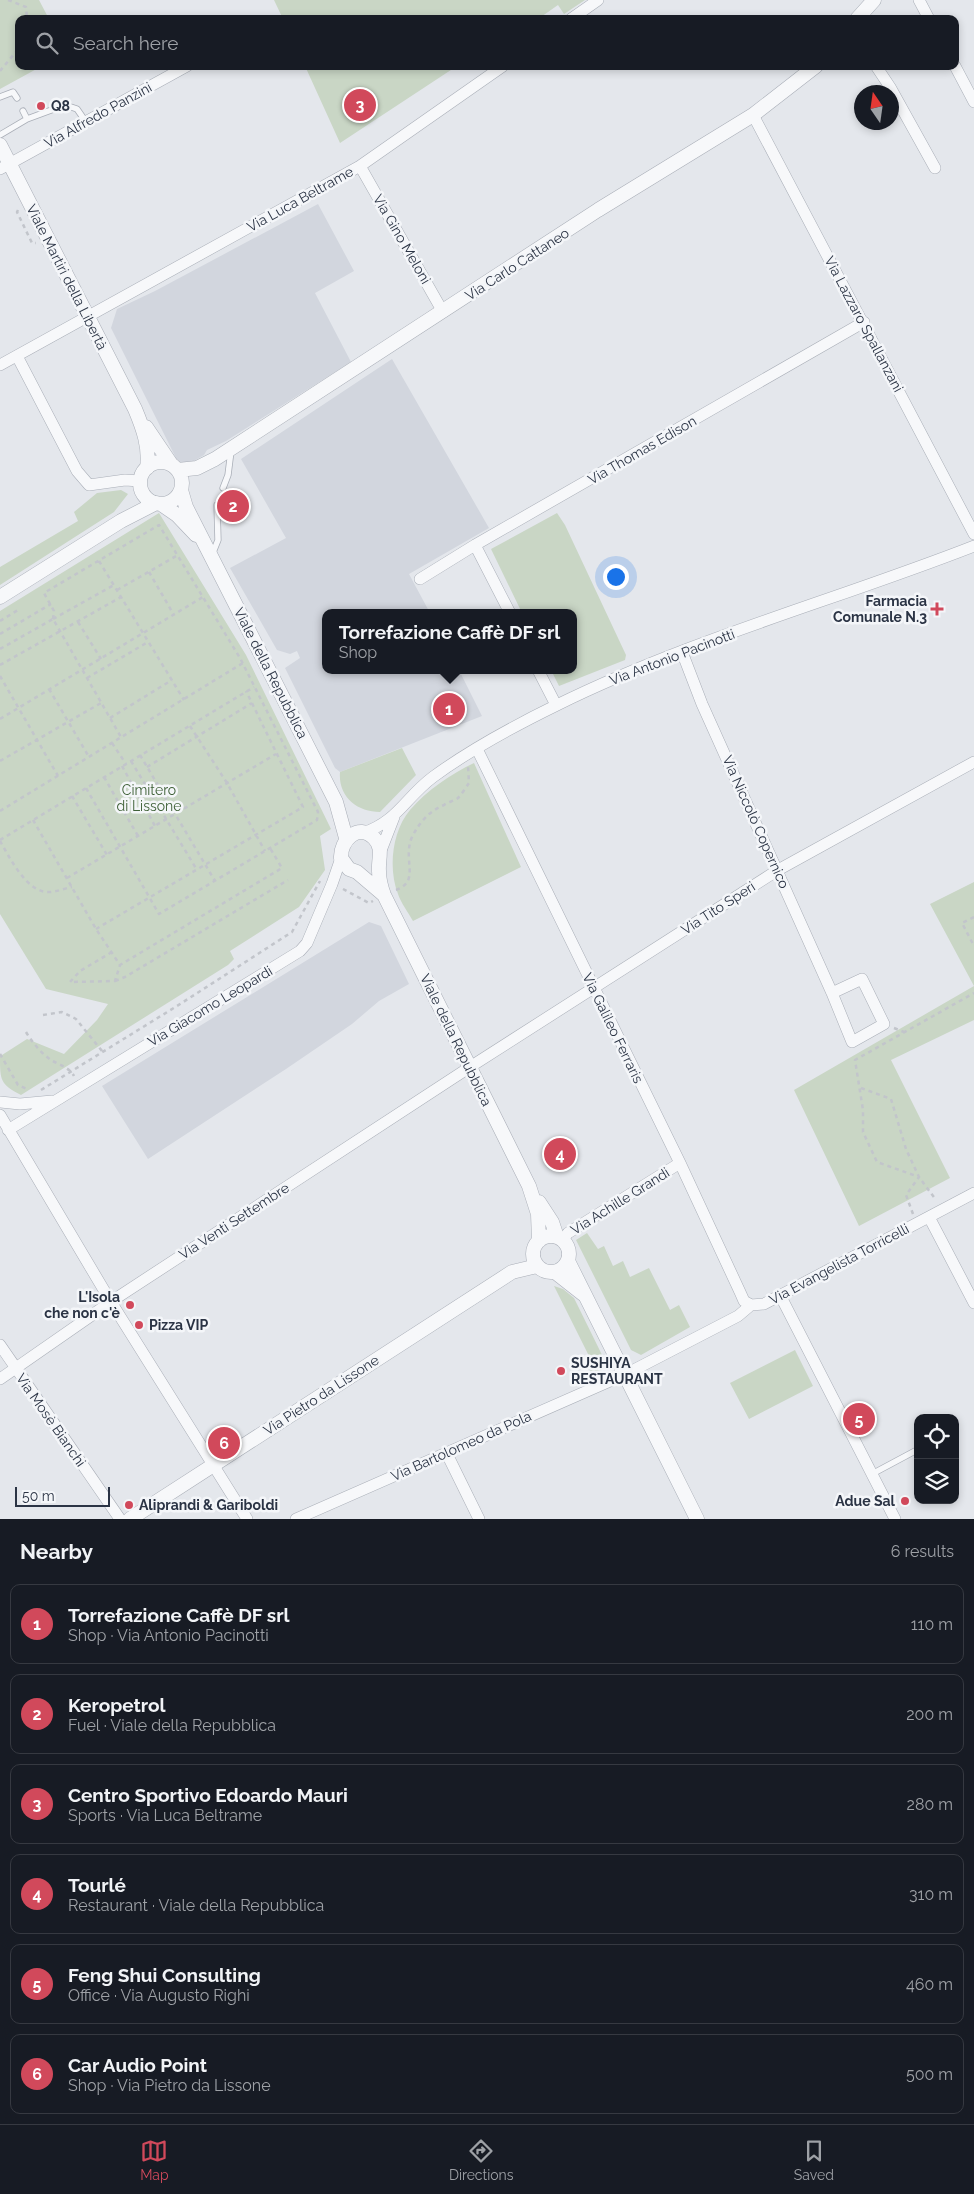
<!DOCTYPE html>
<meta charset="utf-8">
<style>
:root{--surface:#171b24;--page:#242831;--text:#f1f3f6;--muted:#9ea1a6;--line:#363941;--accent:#d1495b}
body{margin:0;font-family:Raleway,sans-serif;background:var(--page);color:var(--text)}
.controls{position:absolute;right:15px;bottom:15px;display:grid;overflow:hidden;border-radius:10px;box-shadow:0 2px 8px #0003}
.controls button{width:45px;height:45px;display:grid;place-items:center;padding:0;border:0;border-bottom:1px solid var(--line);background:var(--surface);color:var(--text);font:25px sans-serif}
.compass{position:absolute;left:854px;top:85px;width:45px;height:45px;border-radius:50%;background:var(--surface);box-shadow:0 2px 8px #0003;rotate:347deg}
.scale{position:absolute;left:15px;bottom:12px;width:95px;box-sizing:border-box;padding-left:5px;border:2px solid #2b3445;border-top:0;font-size:14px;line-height:18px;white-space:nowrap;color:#2b3445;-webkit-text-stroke:4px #f4f6f9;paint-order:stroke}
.you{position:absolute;left:615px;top:576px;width:18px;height:18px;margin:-12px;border:4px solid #fff;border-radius:50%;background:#1a73e8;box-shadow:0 0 0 8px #1a73e833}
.badge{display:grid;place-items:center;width:32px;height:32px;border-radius:50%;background:var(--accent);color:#fff;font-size:16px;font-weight:700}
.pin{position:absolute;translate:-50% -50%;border:2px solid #fff;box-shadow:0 1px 5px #0006}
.popup{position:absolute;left:322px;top:609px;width:255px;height:65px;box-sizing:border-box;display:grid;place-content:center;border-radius:10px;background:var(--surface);filter:drop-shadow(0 1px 4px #0005);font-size:16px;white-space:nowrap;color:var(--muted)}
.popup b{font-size:19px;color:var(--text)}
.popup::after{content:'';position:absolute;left:50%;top:100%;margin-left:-10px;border:10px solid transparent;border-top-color:var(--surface)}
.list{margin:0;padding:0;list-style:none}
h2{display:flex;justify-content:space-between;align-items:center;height:65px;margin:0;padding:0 20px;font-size:21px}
h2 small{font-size:16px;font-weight:400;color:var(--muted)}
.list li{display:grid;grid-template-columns:32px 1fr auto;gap:15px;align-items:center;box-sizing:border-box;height:80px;margin:0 10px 10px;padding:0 10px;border:1px solid var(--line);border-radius:10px}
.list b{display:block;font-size:19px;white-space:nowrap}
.list p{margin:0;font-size:16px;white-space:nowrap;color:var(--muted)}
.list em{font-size:16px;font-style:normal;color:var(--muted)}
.icon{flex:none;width:28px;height:28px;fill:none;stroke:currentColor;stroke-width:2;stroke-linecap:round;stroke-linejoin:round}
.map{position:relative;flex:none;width:974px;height:1519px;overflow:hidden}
.search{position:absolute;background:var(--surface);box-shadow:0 2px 8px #0003;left:15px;right:15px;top:15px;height:55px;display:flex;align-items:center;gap:12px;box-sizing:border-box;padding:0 18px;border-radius:10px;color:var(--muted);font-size:19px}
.sheet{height:605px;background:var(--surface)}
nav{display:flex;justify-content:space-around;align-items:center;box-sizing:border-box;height:70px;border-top:1px solid var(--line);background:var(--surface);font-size:14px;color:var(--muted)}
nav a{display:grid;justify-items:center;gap:2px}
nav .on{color:var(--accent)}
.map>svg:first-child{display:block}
.built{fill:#d2d6de}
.green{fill:#c9d6c5}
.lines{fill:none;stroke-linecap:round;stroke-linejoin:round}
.service-casing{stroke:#a9aeb7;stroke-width:7}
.minor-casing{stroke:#a9aeb7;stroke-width:12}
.tertiary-casing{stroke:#a9aeb7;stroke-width:15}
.path{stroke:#c2c5cb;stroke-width:2.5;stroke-dasharray:4 4;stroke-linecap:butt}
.service{stroke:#f7f8fa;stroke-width:5.5}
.minor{stroke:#f7f8fa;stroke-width:11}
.tertiary{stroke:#f7f8fa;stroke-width:14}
.poi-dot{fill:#d1495b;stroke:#f4f6f9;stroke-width:2}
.labels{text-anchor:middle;stroke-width:5;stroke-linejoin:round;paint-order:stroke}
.poi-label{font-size:14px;font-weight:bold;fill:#2b3445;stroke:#f4f6f9;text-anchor:start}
.street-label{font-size:14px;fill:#2b3445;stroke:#f4f6f9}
.park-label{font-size:14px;fill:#3f6138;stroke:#f4f6f9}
</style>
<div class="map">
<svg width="974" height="1519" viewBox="0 0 974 1519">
<rect width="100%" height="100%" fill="#e4e7ec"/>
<path class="built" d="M318 204 354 271 315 293 351 362 226 441 207 450 204 455 192 462H178L111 328 117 309 155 291Z
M392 359 489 528 409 574 430 613H325V670H459L482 716 340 772 335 768 285 668 300 658 297 651 290 654 277 650 230 568 286 538 241 459Z
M369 922 381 926 409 984 379 1001 352 1024 286 1069 148 1159 102 1086Z"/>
<path class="green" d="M0 0H39L49 19H19V66H42L0 89Z
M274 0H585L564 14 558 5 538 19H283Z
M305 66H457L340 143Z
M121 490 128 494 114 512 0 585V567L78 521 74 512 97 493Z
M159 513 246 655 331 829 320 836 325 870 299 907 230 951 234 959 228 965 21 1095C0 1084 0 1080 0 1057L2 1055 27 1039 64 1054 97 1020 108 1004 46 989 0 914V611Z
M557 513 565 525 626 655 625 660 559 686 551 670H573V613H522L491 549Z
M402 748 416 775 380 812C357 812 338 797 340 772Z
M474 763 521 867 413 921C408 912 401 903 398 894 388 869 392 831 410 810 427 790 451 774 474 763Z
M974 882V1020L891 1060 950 1178 859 1226 794 1090 974 986 930 904Z
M587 1233 598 1249 604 1246 613 1266 623 1261 630 1277 649 1268 670 1310 679 1305 690 1327 641 1355 631 1350 576 1240Z
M554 1286 563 1289 574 1298 604 1359 602 1370 589 1379 586 1373 595 1368Z
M795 1350 813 1386 749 1419 730 1383Z"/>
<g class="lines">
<g class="service-casing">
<path id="service" d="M0 97 13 92 17 98
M27 119 65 105 77 109 86 122
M0 135 27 119 23 111
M223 488 228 475 231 451
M212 555 218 540 217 505
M872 1474 915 1451"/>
</g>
<g class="minor-casing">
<path id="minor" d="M919 0 929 19
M571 19 598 0
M876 66 890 87 935 168
M955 66 974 102
M753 115 974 534
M360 166 443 312
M0 169 187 66
M17 356 77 471 89 485 125 480 140 481
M0 365 360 166 503 66
M475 545 510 613
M420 579 475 545 864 322
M682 652 702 704 832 993 852 1042 884 1024 862 979 832 993
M538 670 556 705
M477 749 680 1163 740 1292 744 1301 751 1305
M363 833C398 821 405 798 433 777 471 749 514 726 557 705 691 639 836 600 974 546
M380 853 394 817
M0 1102 20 1104 52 1101
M0 1115 111 1302 247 1519
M8 1130 300 951 307 943 332 884 341 858
M929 1217 974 1303
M562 1240 568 1233 680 1163
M780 1295 895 1519
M0 1345 120 1519
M0 1379 118 1297 470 1067 778 870 974 762
M446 1452 479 1519
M296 1519 626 1374 738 1316 751 1305 764 1304 974 1193"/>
</g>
<g class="tertiary-casing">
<path id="tertiary" d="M857 19 874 0
M0 145 135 409C143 428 150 447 147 468
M146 427 171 464
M140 483a21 21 0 1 1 42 0a21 21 0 1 1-42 0Z
M178 470 197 468 215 459 598 210 753 115 816 66
M181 490 186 507 336 802 346 838
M161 504 177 515 196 535
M0 597 121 521 156 503
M384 895 357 872 349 869 341 858C340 841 358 822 374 838 384 848 378 859 379 871 379 880 381 887 384 895L529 1186 538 1214 539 1241
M539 1202 552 1222 557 1237
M533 1254a18 18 0 1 1 36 0a18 18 0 1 1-36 0Z
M568 1261 697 1519
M555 1272 583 1294
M130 1519 512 1272 537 1266"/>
</g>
<path class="path" d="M8 0 26 7 27 19
M0 71 19 48
M18 210 17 212 32 243H36
M99 561 184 700
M149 572 174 615
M117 590 178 555
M53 619 54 611 44 593 159 525 240 658 318 812 317 820 159 914 86 788
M53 619 114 585
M0 621 18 610
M78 622 101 659
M0 634 51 604
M0 649 53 619 121 737
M0 665 121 597
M0 676 58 776
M87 678 148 642
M49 689 89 757
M110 718 172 680
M0 719 203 597
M190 726 227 783 265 851
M112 743 126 764
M140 755 215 881
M0 761 101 703
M131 761 197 870
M122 766 155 826
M147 767 252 703
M104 777 138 836
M72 796 107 855
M0 811 243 663
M33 820 96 929 120 965 282 868 270 848
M0 840 254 687
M0 841C10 858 27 893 49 892 57 892 65 888 72 887
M67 878 276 754
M343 889 369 903 373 901
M396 890C421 881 402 860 412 837 419 823 429 811 444 805 448 802 454 801 458 798 462 794 466 787 469 783L468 766
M974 917 962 923 974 946
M96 929 303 807 246 691
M112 952 80 971 70 982 115 981 120 965
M115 981 125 977 288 880
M43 1015 62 1012 76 1019 102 1051
M894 1028 904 1032
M26 1032C32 1042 41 1053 51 1060 59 1065 69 1067 74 1076
M0 1054 18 1085 29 1090
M861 1088 891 1099 906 1149 919 1177 936 1200
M41 1090 177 1006 292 932 320 881
M913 1214 906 1195 919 1177 877 1162 863 1132V1110L855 1060 974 993"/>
<use href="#service" class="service"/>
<use href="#minor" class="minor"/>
<use href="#tertiary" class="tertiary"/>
</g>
<g class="poi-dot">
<circle cx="41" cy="106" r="5"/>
<path d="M934.5 601.5h5v5h5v5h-5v5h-5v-5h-5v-5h5z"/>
<circle cx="130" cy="1305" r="5"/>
<circle cx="139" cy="1325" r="5"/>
<circle cx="561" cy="1371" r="5"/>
<circle cx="905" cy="1501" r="5"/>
<circle cx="129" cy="1505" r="5"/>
</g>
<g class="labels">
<g class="poi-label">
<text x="51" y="111">Q8</text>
<text x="927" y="606" text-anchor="end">Farmacia<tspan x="927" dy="16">Comunale N.3</tspan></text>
<text x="120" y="1302" text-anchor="end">L'Isola<tspan x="120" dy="16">che non c'è</tspan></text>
<text x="149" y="1330">Pizza VIP</text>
<text x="571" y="1368">SUSHIYA<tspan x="571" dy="16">RESTAURANT</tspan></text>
<text x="895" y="1506" text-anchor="end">Adue Sal</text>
<text x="139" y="1510">Aliprandi &amp; Gariboldi</text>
</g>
<g class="street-label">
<text transform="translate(98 115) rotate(-29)" y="5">Via Alfredo Panzini</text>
<text transform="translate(300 199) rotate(-29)" y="5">Via Luca Beltrame</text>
<text transform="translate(402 239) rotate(60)" y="5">Via Gino Meloni</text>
<text transform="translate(517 264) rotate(-33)" y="5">Via Carlo Cattaneo</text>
<text transform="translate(67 277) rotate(63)" y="5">Viale Martiri della Libertà</text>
<text transform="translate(864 324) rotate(62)" y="5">Via Lazzaro Spallanzani</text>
<text transform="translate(642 450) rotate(-30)" y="5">Via Thomas Edison</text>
<text transform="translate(672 657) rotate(-21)" y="5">Via Antonio Pacinotti</text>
<text transform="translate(271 673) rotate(63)" y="5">Viale della Repubblica</text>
<text transform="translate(756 822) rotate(66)" y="5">Via Niccolò Copernico</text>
<text transform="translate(718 908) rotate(-33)" y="5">Via Tito Speri</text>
<text transform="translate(210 1006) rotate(-31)" y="5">Via Giacomo Leopardi</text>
<text transform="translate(613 1028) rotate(64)" y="5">Via Galileo Ferraris</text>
<text transform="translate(456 1040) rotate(64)" y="5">Viale della Repubblica</text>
<text transform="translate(620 1201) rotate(-32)" y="5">Via Achille Grandi</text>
<text transform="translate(234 1221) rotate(-33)" y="5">Via Venti Settembre</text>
<text transform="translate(839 1264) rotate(-28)" y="5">Via Evangelista Torricelli</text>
<text transform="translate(321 1395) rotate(-33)" y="5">Via Pietro da Lissone</text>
<text transform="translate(51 1420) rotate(55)" y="5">Via Mosè Bianchi</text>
<text transform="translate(461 1446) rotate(-24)" y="5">Via Bartolomeo da Pola</text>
</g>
<g class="park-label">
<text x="149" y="795">Cimitero<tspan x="149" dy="16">di Lissone</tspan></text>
</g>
</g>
</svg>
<div class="controls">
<button><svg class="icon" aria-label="locate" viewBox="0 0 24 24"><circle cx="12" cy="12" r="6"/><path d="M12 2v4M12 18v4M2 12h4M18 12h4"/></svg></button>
<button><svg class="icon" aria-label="layers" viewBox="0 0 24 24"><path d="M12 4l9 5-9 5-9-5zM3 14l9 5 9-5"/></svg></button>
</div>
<svg class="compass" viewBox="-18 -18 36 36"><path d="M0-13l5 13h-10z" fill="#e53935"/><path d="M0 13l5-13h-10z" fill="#9ea1a6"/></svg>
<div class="scale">50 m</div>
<div class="you"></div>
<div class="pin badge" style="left:449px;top:709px">1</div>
<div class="popup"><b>Torrefazione Caffè DF srl</b>Shop</div>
<div class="pin badge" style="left:233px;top:506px">2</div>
<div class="pin badge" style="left:360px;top:105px">3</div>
<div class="pin badge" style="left:560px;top:1154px">4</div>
<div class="pin badge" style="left:859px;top:1419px">5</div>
<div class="pin badge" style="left:224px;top:1443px">6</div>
<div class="search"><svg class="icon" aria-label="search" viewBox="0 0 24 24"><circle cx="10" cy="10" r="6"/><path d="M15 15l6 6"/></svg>Search here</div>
</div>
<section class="sheet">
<h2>Nearby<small>6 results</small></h2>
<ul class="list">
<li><span class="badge">1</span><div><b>Torrefazione Caffè DF srl</b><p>Shop · Via Antonio Pacinotti</p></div><em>110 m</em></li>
<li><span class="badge">2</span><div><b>Keropetrol</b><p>Fuel · Viale della Repubblica</p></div><em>200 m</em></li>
<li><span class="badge">3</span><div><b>Centro Sportivo Edoardo Mauri</b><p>Sports · Via Luca Beltrame</p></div><em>280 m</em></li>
<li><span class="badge">4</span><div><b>Tourlé</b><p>Restaurant · Viale della Repubblica</p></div><em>310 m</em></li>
<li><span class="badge">5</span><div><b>Feng Shui Consulting</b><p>Office · Via Augusto Righi</p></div><em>460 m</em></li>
<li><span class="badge">6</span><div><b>Car Audio Point</b><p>Shop · Via Pietro da Lissone</p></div><em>500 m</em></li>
</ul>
</section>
<nav>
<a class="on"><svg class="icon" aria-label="map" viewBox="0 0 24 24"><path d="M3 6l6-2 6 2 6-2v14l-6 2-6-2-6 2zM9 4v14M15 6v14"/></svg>Map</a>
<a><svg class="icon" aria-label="directions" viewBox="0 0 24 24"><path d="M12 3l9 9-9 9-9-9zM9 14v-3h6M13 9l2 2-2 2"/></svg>Directions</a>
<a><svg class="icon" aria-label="saved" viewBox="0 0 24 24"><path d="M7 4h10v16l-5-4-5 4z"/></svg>Saved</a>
</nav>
